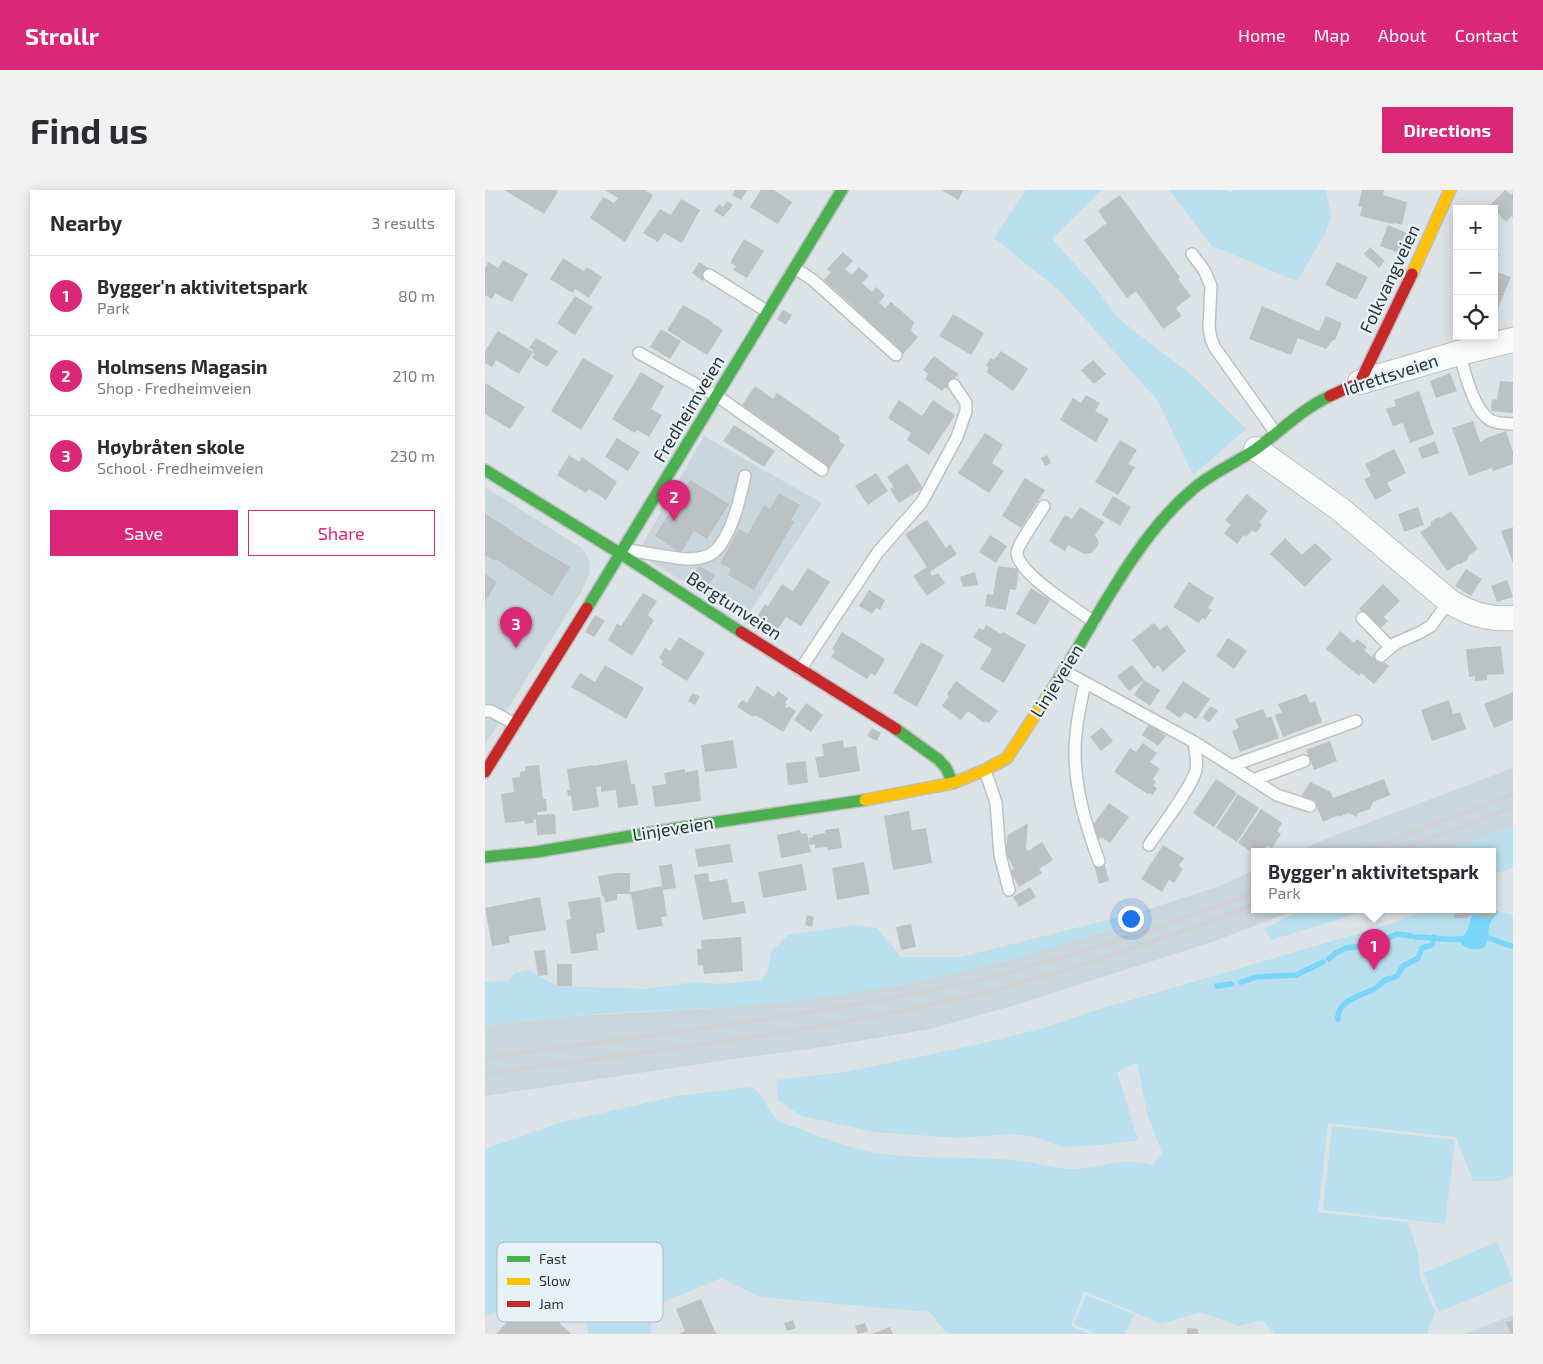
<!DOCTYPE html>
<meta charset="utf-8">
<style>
:root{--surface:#fff;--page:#f2f2f3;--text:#2b2b33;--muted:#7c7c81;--line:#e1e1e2;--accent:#db2777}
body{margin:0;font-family:"Exo 2",sans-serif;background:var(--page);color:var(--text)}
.controls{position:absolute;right:15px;top:15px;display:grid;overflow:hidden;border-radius:0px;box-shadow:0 2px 12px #0003}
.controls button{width:45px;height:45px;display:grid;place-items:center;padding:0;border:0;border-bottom:1px solid var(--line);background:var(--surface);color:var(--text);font:25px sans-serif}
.you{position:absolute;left:645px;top:728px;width:18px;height:18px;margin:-12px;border:4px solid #fff;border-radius:50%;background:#1a73e8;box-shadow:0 0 0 8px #1a73e833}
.badge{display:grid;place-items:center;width:32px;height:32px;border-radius:50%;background:var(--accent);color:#fff;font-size:16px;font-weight:700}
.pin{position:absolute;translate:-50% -41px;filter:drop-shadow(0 1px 2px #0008)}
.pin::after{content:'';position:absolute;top:26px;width:18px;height:15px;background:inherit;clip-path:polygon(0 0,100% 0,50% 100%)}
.popup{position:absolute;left:766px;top:658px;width:245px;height:65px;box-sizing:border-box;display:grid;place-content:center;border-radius:0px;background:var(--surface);filter:drop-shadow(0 1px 4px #0005);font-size:16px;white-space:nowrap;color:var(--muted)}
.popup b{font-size:19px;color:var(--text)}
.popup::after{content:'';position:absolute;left:50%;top:100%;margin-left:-10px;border:10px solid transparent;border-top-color:var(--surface)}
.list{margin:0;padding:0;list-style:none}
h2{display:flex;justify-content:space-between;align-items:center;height:65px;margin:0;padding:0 20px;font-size:21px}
h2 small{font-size:16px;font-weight:400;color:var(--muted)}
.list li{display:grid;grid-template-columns:32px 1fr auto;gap:15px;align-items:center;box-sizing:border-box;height:80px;padding:0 20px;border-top:1px solid var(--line)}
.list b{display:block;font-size:19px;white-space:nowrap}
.list p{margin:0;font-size:16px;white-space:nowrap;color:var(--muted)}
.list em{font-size:16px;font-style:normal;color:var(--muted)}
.actions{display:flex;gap:10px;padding:15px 20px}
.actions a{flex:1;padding:11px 0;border:1px solid var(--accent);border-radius:0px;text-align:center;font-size:18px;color:var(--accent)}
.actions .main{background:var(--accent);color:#fff}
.icon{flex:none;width:28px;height:28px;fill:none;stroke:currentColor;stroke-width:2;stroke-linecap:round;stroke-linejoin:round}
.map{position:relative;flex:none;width:1028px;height:1144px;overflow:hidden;border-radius:0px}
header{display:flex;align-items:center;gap:30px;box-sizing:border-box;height:70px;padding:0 25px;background:var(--accent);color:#fff}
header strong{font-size:24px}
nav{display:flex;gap:28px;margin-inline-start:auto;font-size:18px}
.intro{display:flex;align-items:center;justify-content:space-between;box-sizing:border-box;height:120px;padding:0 30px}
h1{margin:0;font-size:35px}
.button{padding:12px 22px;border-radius:0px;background:var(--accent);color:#fff;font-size:18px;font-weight:700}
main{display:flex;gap:30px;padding:0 30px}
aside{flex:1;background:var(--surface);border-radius:0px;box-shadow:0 2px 12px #0003}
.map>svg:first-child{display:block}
.built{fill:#c9d6dc}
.green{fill:#badfee}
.water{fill:#79d6f8}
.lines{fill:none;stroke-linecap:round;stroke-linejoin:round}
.stream{stroke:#79d6f8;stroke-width:5.5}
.building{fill:#bcc1c3}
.lane-casing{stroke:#bcc1c3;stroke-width:14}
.street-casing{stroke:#bcc1c3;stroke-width:26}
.fast-casing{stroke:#bcc1c3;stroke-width:14}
.slow-casing{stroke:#bcc1c3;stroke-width:14}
.jam-casing{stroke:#bcc1c3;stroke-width:14}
.lane{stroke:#fafbfb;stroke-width:11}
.street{stroke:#fafbfb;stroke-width:24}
.fast{stroke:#4caf50;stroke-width:11}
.slow{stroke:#ffc107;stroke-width:11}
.jam{stroke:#c62828;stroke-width:11}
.rail{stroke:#ced0d2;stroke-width:4}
.labels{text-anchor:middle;stroke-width:4.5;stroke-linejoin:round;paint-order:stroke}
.street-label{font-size:18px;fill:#2e3234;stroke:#e7f2f6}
.key{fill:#e7f2f6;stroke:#b0b8bc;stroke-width:1}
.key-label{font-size:14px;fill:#2e3234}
</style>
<header>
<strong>Strollr</strong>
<nav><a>Home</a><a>Map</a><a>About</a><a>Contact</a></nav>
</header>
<div class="intro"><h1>Find us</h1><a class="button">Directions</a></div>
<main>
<aside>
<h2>Nearby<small>3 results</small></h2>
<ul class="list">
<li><span class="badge">1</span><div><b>Bygger'n aktivitetspark</b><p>Park</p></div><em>80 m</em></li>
<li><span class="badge">2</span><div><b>Holmsens Magasin</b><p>Shop · Fredheimveien</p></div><em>210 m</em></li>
<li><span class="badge">3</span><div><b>Høybråten skole</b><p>School · Fredheimveien</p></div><em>230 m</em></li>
</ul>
<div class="actions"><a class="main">Save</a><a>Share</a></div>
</aside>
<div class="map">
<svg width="1028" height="1144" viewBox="0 0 1028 1144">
<rect width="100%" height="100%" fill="#dce3e6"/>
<path class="built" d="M219 246 337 313 261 428 152 364Z
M0 297 98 359 105 373 104 384 96 402 0 555Z
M1028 578V636L962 661H814L843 648Z
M770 680V719H813L730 751 527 816 445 839 337 857 242 870 0 906V836L75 827 230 818 327 809 426 793 520 771 622 741 653 730 658 721 732 697Z
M1028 1125V1144H980Z"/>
<path class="green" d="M541 0H617L567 49 607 93 634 129 710 188 761 239 708 285 673 211 575 101 509 48Z
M684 0H737L748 3V0H841L846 27 840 44 812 91 727 56Z
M1028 636V678L1008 684V661H962Z
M819 719H884L855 729 786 750 779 739Z
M944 719H1002L1025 724 1028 726V986L1015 991H988L971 947 843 933 833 1022 923 1032 933 1063 935 1086 950 1122 942 1144H790L777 1130 754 1136 715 1122 677 1134 599 1101 586 1136 604 1144H469L460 1142 445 1122 275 1107 236 1088 167 1117 166 1144H104L99 1128 82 1113 46 1103 9 1124 0 1126V959L77 932 192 906 266 897C281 903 281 922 294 931 299 934 306 936 312 938 335 947 368 959 391 963 437 970 483 966 528 970 548 971 568 979 588 979 617 978 636 966 667 975L677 963 662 923 652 872 632 882 653 950 617 955 576 957 551 947 528 944 473 948 389 942 316 926 293 910 291 890 360 882 491 855 558 838 605 822 861 747 905 734Z
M658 721 653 730C548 767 438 794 327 809 244 820 159 819 75 827 50 829 25 833 0 836V792L23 791 30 783 44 780 72 796 161 799 210 792 234 794 276 790 282 783 286 762 303 745 370 735 392 738 416 767H476Z
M847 936 970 950 960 1034 838 1020Z
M1012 1052 1028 1091 954 1122 938 1083Z
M601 1105 649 1124 640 1144H613L589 1134Z"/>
<path class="water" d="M1011 722 1012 724C1010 726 1006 730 1005 733 1001 746 1007 762 987 759 981 758 977 756 975 751L983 739 987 724 1004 728Z"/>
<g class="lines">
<path class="stream" d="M931 747C949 747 965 752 983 748
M997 747C1008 747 1017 755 1028 756
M844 769 851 763 861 758 890 754 912 744 926 746
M756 792 772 787 811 785 838 772
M732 796 746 794
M853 829C852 811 874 806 887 800 892 798 896 793 900 790 904 789 908 788 912 786L918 776 933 768 937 758 947 755 949 747"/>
</g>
<path class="building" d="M19 0H70L73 2 59 24Z
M120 0H160L168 5 140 52 105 28 118 7 129 13 133 8Z
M250 0H262L256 10 247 5Z
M276 0H289L307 12 293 34 265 17Z
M457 0H479L473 10Z
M877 0H899L898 5 922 12 917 35 909 33 908 34 875 26 877 17 873 16Z
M1020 0 1026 5 1028 3V28L1027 26 1021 32 1005 15Z
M635 5 695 87 693 89 706 106 691 118 697 126 678 139 651 101 642 108 599 50 622 33 613 21Z
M196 9 215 20 197 53 179 43 173 52 158 43 175 19 186 25Z
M242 11 248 15 238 27 229 21 234 14 238 17Z
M903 35 922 43 914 63 895 56Z
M259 49 279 61 262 88 248 80 251 76 245 73Z
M885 57 900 71 894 78 879 64Z
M358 62 368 71 360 79 367 85 374 77 384 86 377 93 387 102 391 97 400 105 394 113 400 118 406 112 429 132 426 141 433 147 418 164 370 121 371 119 339 90 346 82 342 79Z
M1009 63 1014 64 1009 76Z
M78 68 99 81 102 77 117 87 104 108 90 99 88 103 65 89Z
M18 70 43 84 27 112 10 103 7 109 0 105V78L3 72 13 78Z
M214 72 225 79 218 91 207 83Z
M852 72 883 87 871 110 840 95Z
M1009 81 1026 87 1013 118 1009 117Z
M90 106 108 117 90 145 72 133Z
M198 115 228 132 227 133 238 140 222 165 182 140Z
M777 116 834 141 841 126 857 133 850 150H848L841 159 813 148 806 165 764 149Z
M298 120 307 125 301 135 292 129Z
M468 124 499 143 486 165 454 146Z
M176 139 196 151 185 169 165 157Z
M13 141 48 162 34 184 11 170 7 177 0 173V161Z
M51 148 73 161 62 177 47 168 49 165 48 160 44 158Z
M516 161 543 179 528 201 501 182 504 178 501 175 506 168 509 170Z
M449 166 473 184 462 199 460 197 457 201 440 189 443 184 438 180Z
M98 168 129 186 96 240 66 221Z
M608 170 621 184 609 194 596 180Z
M156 182 179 196 166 219 177 225 164 247 152 240 150 243 127 229Z
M965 183 972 201 951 208 945 191Z
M1015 191 1028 192V223L1006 221 1007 209 1012 210Z
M0 193 40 217 25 239 0 224Z
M270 196 288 209 292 203 354 246 355 252 360 255 344 279 291 242 293 240 257 215Z
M934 201 949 244 925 253 918 233 908 236 901 219 911 216 909 210Z
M601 205 615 213 610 221 624 229 611 252 575 230 588 208 596 213Z
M414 210 437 226 448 210 470 225 444 265 422 250 426 243 403 228Z
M988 231 995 252 999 250V249L1021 241 1028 262V274L1008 281 1007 278 984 286 967 238Z
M249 235 290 261 279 277 238 251Z
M500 243 518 255 507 273 519 281 504 303 473 283Z
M132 248 155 262 143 281 120 267Z
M635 250 652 260 643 274 650 277 633 305 610 292Z
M950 251 954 263 937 269 933 258Z
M909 259 921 283 902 293 907 301 890 310 879 289 886 286 880 274Z
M84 265 94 272 97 267 132 292 121 310 104 299 101 303 72 285Z
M562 265 566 273 560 276 556 268Z
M422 273 438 298 414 313 405 299 409 297 402 287Z
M391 283 403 301 383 315 370 296Z
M540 288 560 300 536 338 517 326Z
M205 290 244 314 222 349 209 341 196 363 170 346Z
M294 303 315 315 306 330 309 332 269 400 243 385 246 379 235 373 254 339 263 344 279 315 285 319Z
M762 304 783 321 774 332 777 335 771 343 767 340 761 347 759 345 752 354 739 343 746 335 740 330Z
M628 306 646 317 635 336 617 325Z
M595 317 619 332 610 345 614 352 613 356 606 363 599 364 583 355 580 361 564 351 580 325 587 329Z
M933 317 939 335 919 342 913 324Z
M966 321 993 359 983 366V369L976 374H973L962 381 935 342 946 335V332L953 327 956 328Z
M0 324 29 342 28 343 85 377 67 406 11 369 10 371 0 365Z
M442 330 461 358 465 354 472 364 445 382 447 386 453 383 460 393 442 406 428 386 442 377 420 344Z
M1028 337V373L1016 341Z
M505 345 522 356 511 373 494 362Z
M800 348 817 365 830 353 847 369 820 397 785 364Z
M214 376 230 385 219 403 203 393Z
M513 376 534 379 531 400 525 399 521 420 500 416 502 404 508 405Z
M323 378 345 392 316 436 301 427 287 447 268 433 280 414 283 416 297 394 308 401Z
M981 379 997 389 986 406 970 396Z
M490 382 493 395 478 397 475 387Z
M0 384 12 392 0 412Z
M1022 390 1028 407 1012 412 1006 396Z
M704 392 729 408 723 418 727 420 720 430 717 428 714 433 688 417Z
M898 394 915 411 899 427 903 431 895 439 874 419Z
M546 398 565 410 550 435 531 424Z
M384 400 400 410 395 420 391 418 387 424 374 416Z
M158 403 172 411 163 425 169 430 147 466 123 450 132 434 136 436Z
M110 425 120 431 109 447 100 442Z
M669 433 675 440 682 435 701 461 678 482 673 475 669 479 647 450Z
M501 435 516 444 518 442 541 455 519 493 495 479 507 459 488 447 494 438 499 440Z
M855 441 869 453 872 449 882 457 879 460 887 467 889 464 904 476 889 494 876 483 874 486 841 459Z
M357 442 400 469 390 486 386 483 382 489 346 467 350 461 347 459Z
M194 447 220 463 202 491 176 475 178 471 174 468 180 458 185 461Z
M743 448 762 461 749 479 731 466Z
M436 452 459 465 432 517 408 503Z
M1016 456 1019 484 1002 485V490L990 491V486L984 487 981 459Z
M120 475 159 498 141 529 86 497 95 483 110 492Z
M647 475 659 490 644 501 632 486Z
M659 490 675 500 665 516 649 505Z
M471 491 513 521 504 533 500 531 499 533 483 521 476 530 457 516 464 506 462 504Z
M698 491 725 509 711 529 700 522 695 528 680 518Z
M272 496 289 507 293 501 303 508 300 513 302 514 300 517 302 518 303 516 311 521 298 542 270 525 268 527 252 517 257 510 262 513Z
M1028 502V530L1009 538 999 514Z
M208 503 215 507 210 515 203 511Z
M821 504 825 513 830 511 837 532 798 547 790 525 797 523 793 514Z
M964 510 968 524 975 522 981 539 947 551 936 520Z
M321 513 338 525 326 542 309 530Z
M726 516 733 521 724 532 717 527Z
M778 519 782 528 786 526 794 548 755 562 747 541 754 538 750 529Z
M664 534 681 546 673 556 657 545Z
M617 537 628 551 616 561 605 547Z
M387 538 396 543 392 551 382 546Z
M248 550 252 578 220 582 216 555Z
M358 550 359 558 371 556 375 581 334 588 330 567 339 566 337 554Z
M845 551 852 571 829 580 821 560Z
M658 553 672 563 665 572 675 579 668 589 671 592 668 596 672 598 668 605 664 603 663 604 629 582 645 558 651 562Z
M142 570 146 594H150L153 615 133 618 131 600 116 602V596L111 597 114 617 88 621 86 606H83L82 600H85L82 579 108 575V576Z
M321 571 323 593 303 595 301 573Z
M54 575 58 609H61L62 621 52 622V625L70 624 71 644 52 645 51 629 48 630 49 633 40 634 39 631 20 633 16 604 29 602 27 588 35 587V582L40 581V576Z
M200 579V582L213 580 216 611 170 617 167 596 181 594 179 583Z
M731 589 752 603 729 637 708 623Z
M899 589 905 605 888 612 885 619 873 623 871 627 864 623 853 627 854 625 838 632 831 615 816 607 825 592 846 602 848 608Z
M753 604 774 618 752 652 731 638Z
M624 613 644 627 625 653 616 647 614 649 607 644 605 639Z
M776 619 797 633 792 641 796 644 787 658 782 655 778 661H770V664L753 653Z
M424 621 427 640 422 641 441 638 447 673 408 680 399 626Z
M543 633 541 658 543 661 557 652 568 670 554 679 557 683 534 697 525 681 529 679 520 661 523 645Z
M354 638 357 658 343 660 342 657 330 658V654L325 655 324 648 328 647V645L340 643V640Z
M315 640 316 644 322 643 326 662 296 668 292 645Z
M245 654 248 672 213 677 210 659Z
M678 655 699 668 694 676 698 679 689 693 684 690 677 702 656 689Z
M379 672 385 704 352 710 347 678Z
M619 672 624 691 614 694 609 675Z
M187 674 191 698 178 700 174 676Z
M317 674 322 700 278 708 273 682Z
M131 683H145V702L177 696 182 726 176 727 178 736 152 740 146 704H132V710L120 712 119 706H117L113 686Z
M223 683 224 692 242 689 247 713 259 711 261 723 218 730 209 685Z
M545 697 551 707 534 717 528 707Z
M55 707 61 740 24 746 25 753 7 756 0 718Z
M115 707 120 742 111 744 113 760 86 764 81 730 86 729 83 712Z
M974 719H1002L1013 721 1004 728 987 724 982 728H969V724L972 723Z
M322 725 329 727 327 737 320 735Z
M426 734 431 757 416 760 411 737Z
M256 747 258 781 219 784 218 775 213 776 212 759H217L216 750Z
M60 760 63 785 53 786 49 761Z
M72 774H87V796H72Z
M45 1108 68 1130 69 1128 86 1144H11Z
M216 1109 231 1144H194L200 1141 191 1119Z
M308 1130 311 1138 302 1141 299 1133Z
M1028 1130V1144H1026L1021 1132Z
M380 1133 383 1141 373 1144 370 1136Z
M405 1137 408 1144H387Z
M702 1138 713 1139V1144H702Z"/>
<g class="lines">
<g class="lane-casing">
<path id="lane" d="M707 64 719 80 726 96 724 137 726 149 730 158 790 242
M310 78 328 90 411 165
M224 85 283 122
M154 163 232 206 337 280
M974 163C980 182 988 219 1005 230 1012 234 1020 233 1028 234
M559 316C554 325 532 355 532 363 533 384 593 420 609 432
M143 360C162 363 182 367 201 369 210 369 223 368 230 361 247 345 255 308 260 286
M877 428 905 457
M896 466 911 453 934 443 946 436 964 411
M315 480 393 362 437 312 472 247 481 221V213L469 195
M579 481 709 552 792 605 825 616
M600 493C595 515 590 539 590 562 590 600 601 636 614 671
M0 521H6L30 534
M746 576 871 531
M500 580 511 613 515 665 524 700
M768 590 819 571
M664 655C676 637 706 599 711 580 713 571 710 561 709 552"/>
</g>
<g class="street-casing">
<path id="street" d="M875 192 974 163 1028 150
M771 259 855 319 964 411C984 424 1004 430 1028 428"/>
</g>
<g class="fast-casing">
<path id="fast" d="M0 280 136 364 256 442
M102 418 357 0
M566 501C609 436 648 350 707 300 726 283 751 273 771 259 796 241 817 219 845 206
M411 539 454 570 461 578 468 593
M0 667 51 662 205 636 380 610"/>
</g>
<g class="slow-casing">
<path id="slow" d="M927 84 965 0
M380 610 468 593 500 580 522 568 566 501"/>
</g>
<g class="jam-casing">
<path id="jam" d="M845 206 875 192 927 84
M256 442 411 539
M0 582 102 418"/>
</g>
<use href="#lane" class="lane"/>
<use href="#street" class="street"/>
<use href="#fast" class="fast"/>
<use href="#slow" class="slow"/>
<use href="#jam" class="jam"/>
<path class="rail" d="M878 661 1028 604
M912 661 1028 617
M0 868C143 848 287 831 428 804 545 781 659 745 770 702
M0 884C157 862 316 845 471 809 573 786 672 751 770 715"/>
</g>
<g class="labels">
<g class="street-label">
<text transform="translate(905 89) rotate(-65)" y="6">Folkvangveien</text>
<text transform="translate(906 185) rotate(-18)" y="6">Idrettsveien</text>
<text transform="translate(204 219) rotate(-59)" y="6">Fredheimveien</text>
<text transform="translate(249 416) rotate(33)" y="6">Bergtunveien</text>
<text transform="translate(572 491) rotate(-58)" y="6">Linjeveien</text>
<text transform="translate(188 639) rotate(-9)" y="6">Linjeveien</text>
</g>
</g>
<rect x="12" y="1052" width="166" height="80" rx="8" class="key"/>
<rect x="22" y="1066" width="23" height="6" fill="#4caf50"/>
<rect x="22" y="1088" width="23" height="7" fill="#ffc107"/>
<rect x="22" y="1111" width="23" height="6" fill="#c62828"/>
<g class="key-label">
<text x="54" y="1074">Fast</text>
<text x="54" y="1096">Slow</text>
<text x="54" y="1119">Jam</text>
</g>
</svg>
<div class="controls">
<button>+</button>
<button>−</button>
<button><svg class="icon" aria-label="locate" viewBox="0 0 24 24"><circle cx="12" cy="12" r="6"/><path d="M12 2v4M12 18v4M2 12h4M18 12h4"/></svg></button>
</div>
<div class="you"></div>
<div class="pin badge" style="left:889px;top:780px">1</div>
<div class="popup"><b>Bygger'n aktivitetspark</b>Park</div>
<div class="pin badge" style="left:189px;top:331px">2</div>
<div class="pin badge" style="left:31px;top:458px">3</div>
</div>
</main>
